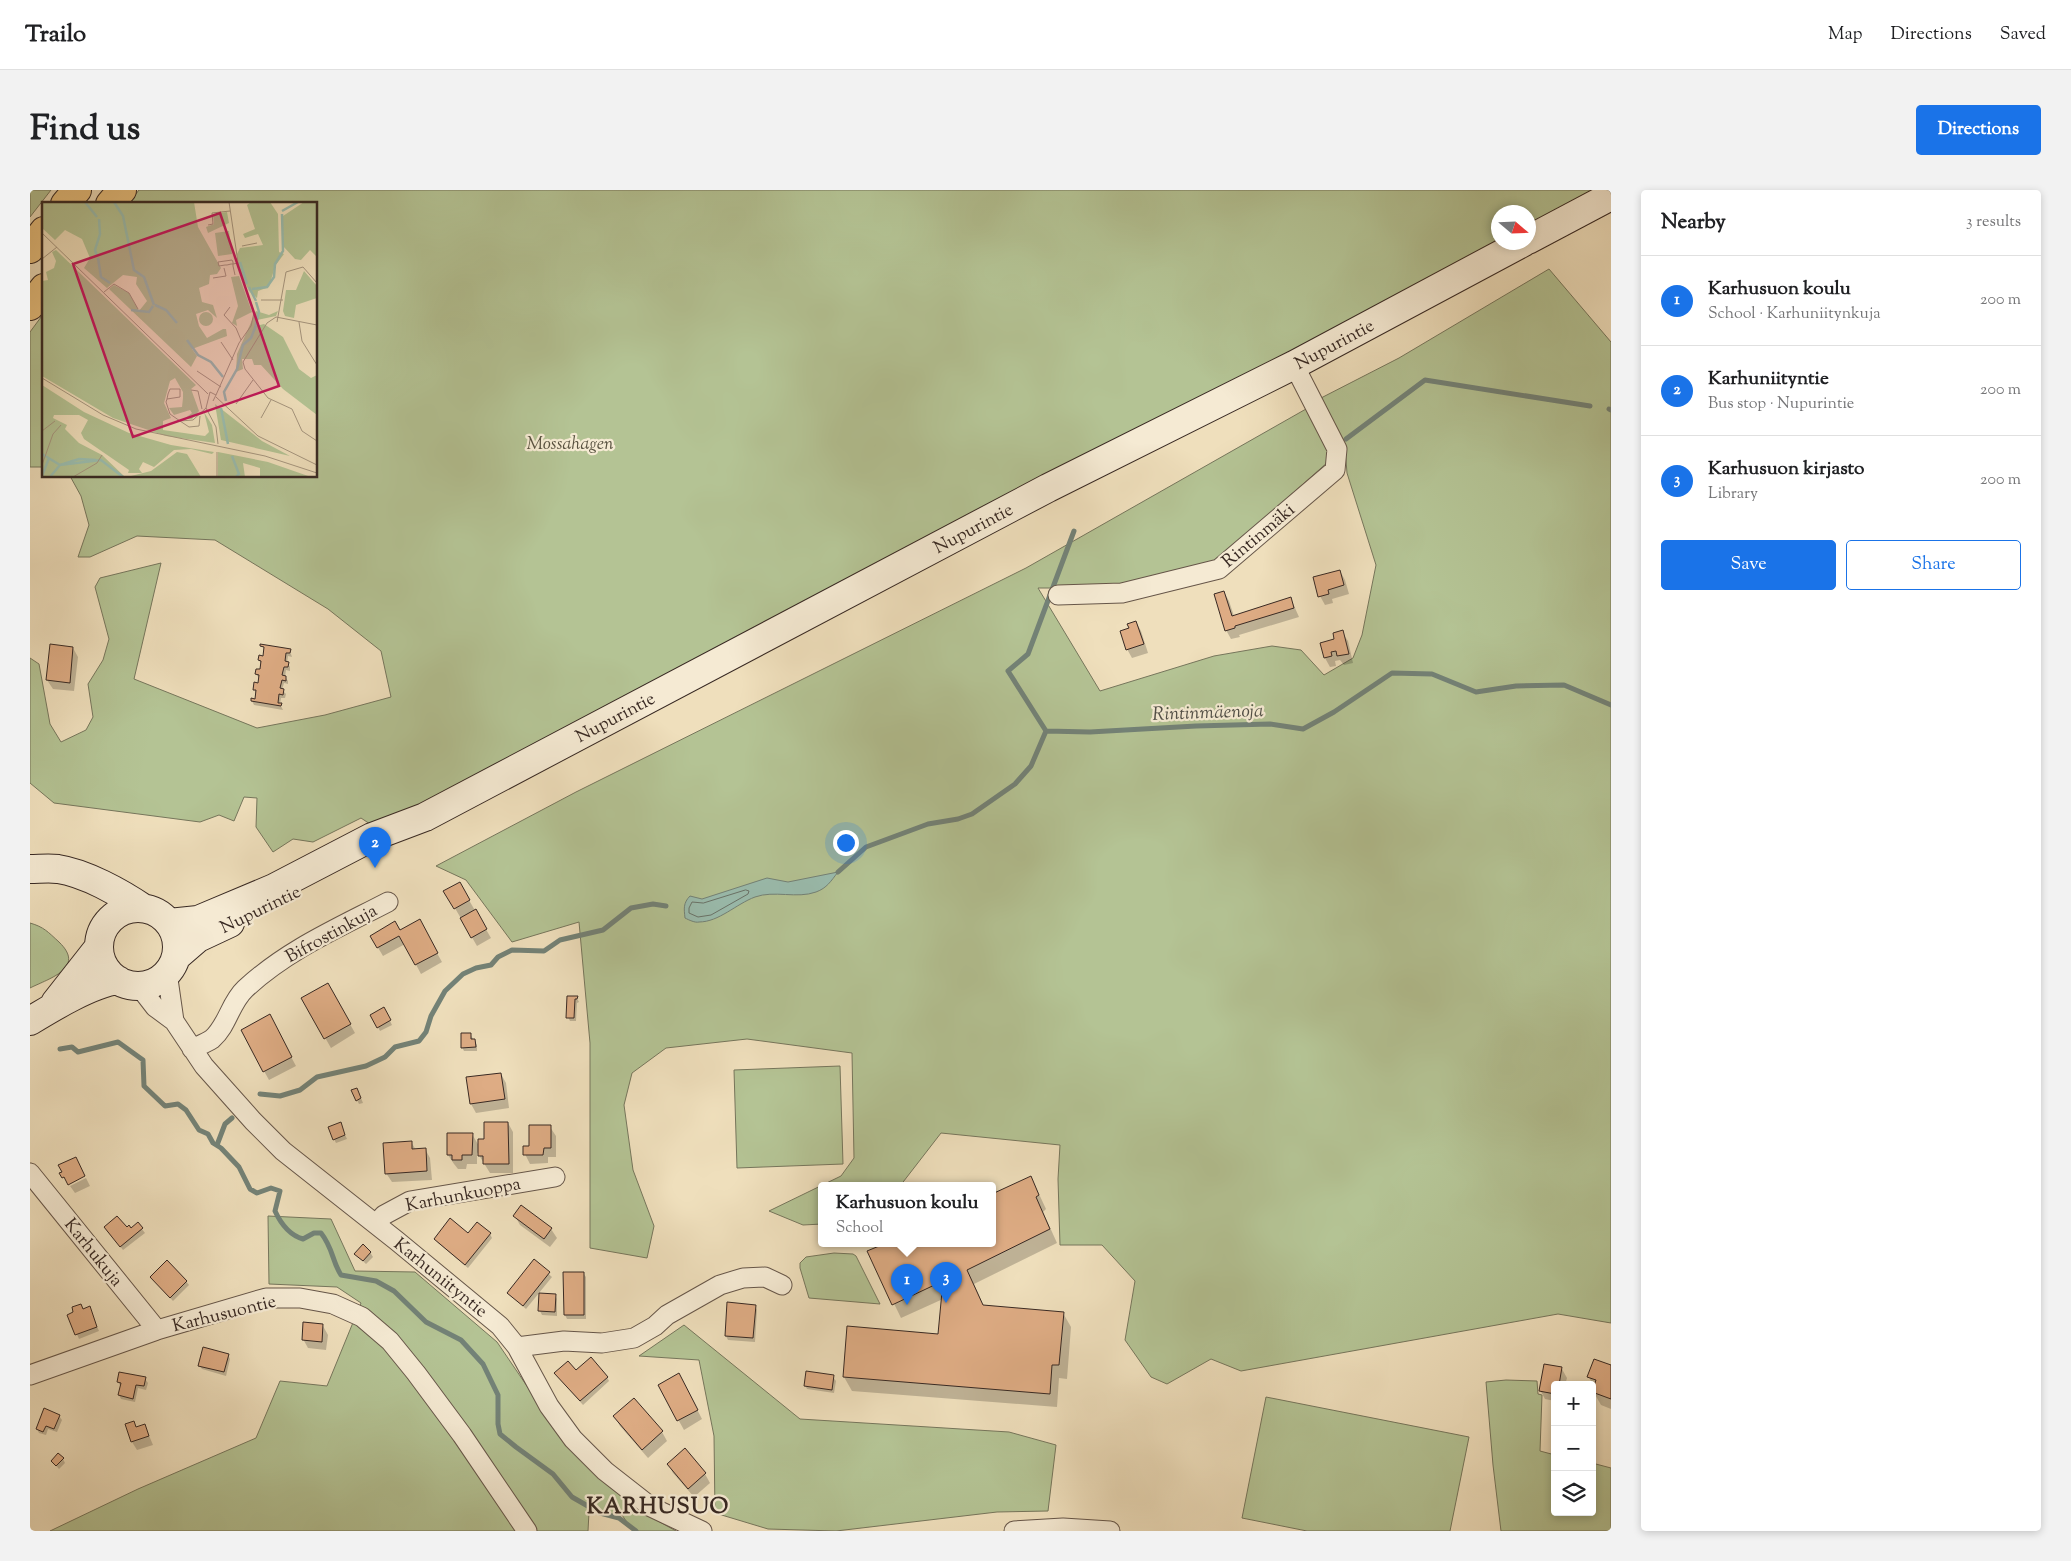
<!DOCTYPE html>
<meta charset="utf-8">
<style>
:root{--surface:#fff;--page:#f2f2f2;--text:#202124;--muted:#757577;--line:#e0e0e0;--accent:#1a73e8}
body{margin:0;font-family:"Sorts Mill Goudy",serif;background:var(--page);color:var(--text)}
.controls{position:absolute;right:15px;bottom:15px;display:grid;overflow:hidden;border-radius:5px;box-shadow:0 2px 8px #0003}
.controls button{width:45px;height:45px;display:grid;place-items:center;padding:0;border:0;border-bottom:1px solid var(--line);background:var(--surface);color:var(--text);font:25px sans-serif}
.compass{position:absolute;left:1461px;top:15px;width:45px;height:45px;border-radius:50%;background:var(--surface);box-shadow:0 2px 8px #0003;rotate:109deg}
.you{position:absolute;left:815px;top:652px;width:18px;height:18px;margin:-12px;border:4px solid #fff;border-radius:50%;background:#1a73e8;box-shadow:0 0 0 8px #1a73e833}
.badge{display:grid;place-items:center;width:32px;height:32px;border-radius:50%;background:var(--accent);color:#fff;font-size:16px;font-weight:700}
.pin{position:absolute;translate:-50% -41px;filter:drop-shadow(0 1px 2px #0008)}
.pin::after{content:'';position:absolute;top:26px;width:18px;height:15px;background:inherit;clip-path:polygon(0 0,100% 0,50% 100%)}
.popup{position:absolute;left:788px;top:992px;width:178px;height:65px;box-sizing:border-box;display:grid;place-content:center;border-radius:5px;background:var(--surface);filter:drop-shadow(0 1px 4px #0005);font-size:16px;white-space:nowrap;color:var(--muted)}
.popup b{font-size:19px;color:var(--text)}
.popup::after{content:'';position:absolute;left:50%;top:100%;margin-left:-10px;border:10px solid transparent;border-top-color:var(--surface)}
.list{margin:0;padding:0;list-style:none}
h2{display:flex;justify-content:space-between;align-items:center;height:65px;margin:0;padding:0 20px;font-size:21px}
h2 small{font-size:16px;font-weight:400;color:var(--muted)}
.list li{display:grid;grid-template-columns:32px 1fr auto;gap:15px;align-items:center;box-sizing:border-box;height:90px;padding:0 20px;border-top:1px solid var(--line)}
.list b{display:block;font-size:19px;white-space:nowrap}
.list p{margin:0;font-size:16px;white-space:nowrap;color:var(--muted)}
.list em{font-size:16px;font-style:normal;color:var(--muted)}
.actions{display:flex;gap:10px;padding:15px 20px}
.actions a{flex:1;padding:11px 0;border:1px solid var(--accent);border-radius:5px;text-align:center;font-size:18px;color:var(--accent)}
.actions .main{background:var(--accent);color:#fff}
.icon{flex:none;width:28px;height:28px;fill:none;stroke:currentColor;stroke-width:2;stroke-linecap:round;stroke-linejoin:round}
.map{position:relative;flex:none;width:1581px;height:1341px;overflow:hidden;border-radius:5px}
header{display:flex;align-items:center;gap:30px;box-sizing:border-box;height:70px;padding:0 25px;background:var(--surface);border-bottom:1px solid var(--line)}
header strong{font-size:24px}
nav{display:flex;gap:28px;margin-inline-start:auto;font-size:18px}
.intro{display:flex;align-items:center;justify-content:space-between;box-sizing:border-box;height:120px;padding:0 30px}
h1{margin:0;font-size:35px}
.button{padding:12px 22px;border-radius:5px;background:var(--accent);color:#fff;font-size:18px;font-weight:700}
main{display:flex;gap:30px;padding:0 30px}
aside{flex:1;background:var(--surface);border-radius:5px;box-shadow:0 2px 8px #0003}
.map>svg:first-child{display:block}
.green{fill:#b4c394;stroke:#76765c}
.water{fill:#9abdaf;stroke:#738277}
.shadow{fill:#0003}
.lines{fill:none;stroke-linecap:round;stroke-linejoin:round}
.shore{stroke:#697369;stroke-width:1}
.stream{stroke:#738277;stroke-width:5}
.building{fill:#deac84;stroke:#382923}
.street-casing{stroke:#665649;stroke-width:21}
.secondary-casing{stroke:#382923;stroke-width:30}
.highway-casing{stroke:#382923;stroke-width:30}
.street{stroke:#f5ead3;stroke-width:19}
.secondary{stroke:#f5ead3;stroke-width:28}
.highway{stroke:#e8c07e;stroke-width:28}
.labels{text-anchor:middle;stroke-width:4.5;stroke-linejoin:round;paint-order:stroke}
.street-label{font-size:18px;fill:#382923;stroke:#f5ead3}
.park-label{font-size:18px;font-style:italic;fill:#57503f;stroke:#f5ead3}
.water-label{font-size:19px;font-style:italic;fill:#504e46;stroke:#f5ead3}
.district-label{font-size:22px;font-weight:bold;letter-spacing:1px;fill:#382923;stroke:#f5ead3}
.inset-river{fill:none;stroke:#9abdaf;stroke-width:2.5}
.inset-road{fill:none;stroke:#a6967f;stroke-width:1}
.view{fill:#c2185b;fill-opacity:0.15;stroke:#c2185b;stroke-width:2.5}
.inset-edge{fill:none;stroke:#382923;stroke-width:2.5}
</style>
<header>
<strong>Trailo</strong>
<nav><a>Map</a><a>Directions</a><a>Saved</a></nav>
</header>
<div class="intro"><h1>Find us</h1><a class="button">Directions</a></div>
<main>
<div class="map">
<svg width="1581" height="1341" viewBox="0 0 1581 1341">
<rect width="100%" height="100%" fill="#efdfbc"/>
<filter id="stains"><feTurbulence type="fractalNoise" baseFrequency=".004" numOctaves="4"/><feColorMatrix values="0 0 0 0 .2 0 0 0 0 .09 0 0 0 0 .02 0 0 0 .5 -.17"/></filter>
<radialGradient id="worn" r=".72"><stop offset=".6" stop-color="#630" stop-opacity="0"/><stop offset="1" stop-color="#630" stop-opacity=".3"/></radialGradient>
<path class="green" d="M0 0H21L0 27Z
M109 0H1571L1499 38 1498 22H1468L1470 53 346 638 331 628 283 652 263 649 243 662 226 637 227 608 214 607 204 631 189 625 170 632 24 613 0 593V468L9 474 20 534 31 552 56 540 63 527 58 494 73 470 79 449 65 397 70 388 131 373 104 489 227 538 295 525 361 507 351 461 298 419 185 350 107 346 60 367H48L59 335 51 306 40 286H286V14H98Z
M1519 79 1581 152V1133L1528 1124 1211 1181 1181 1169 1137 1194 1121 1187 1095 1150 1105 1091 1072 1055H1030L1028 989 1030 955 911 943 870 996H792V1034L773 1035 739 1021 811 986 824 968 822 863 717 849 636 858 602 883 594 915 603 980 624 1036 617 1068 560 1058V853L549 732 482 752 436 690 406 676 546 602 996 378 1276 219 1296 248 1299 271 1184 373 1087 398H1008L1070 501 1184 466 1242 456 1271 460 1294 485 1323 468 1332 445 1346 375 1317 283 1315 258 1291 208 1369 168Z
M14 123V277H0V142Z
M0 733C14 737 18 742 29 752 56 778 20 788 0 798Z
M810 876 813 974 707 978 704 880Z
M238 1026 301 1029 325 1081 385 1082 467 1152 537 1255 621 1327 646 1341H603L592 1325 559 1322 558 1341H20L108 1299 226 1248 250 1191 297 1196 331 1113 307 1097 239 1094Z
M804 1063 823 1064 826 1066 850 1114 779 1108 770 1078V1073L776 1067Z
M654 1135 770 1229 979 1242 1026 1255 1018 1321 967 1322 806 1341 738 1339 685 1323 684 1246 669 1170 609 1166Z
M1476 1190 1507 1191 1508 1204 1512 1205 1510 1261 1525 1265V1322H1562V1273L1581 1278V1341H1471L1463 1275 1456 1192Z
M1236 1207 1439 1247 1420 1341H1277L1212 1328Z"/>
<path class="water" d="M808 682C801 691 797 698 786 702 767 709 744 700 725 707 706 714 689 732 669 732 665 733 659 730 655 728 654 719 653 713 660 706L672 709 737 688 758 692Z"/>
<path class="shadow" d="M1310 381 1315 390 1319 404 1302 409 1303 413 1295 415 1290 406Z
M1194 402 1199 411 1204 426 1261 409 1269 427 1209 445 1210 447 1201 449 1196 440Z
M1106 432 1111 441 1118 463 1102 468 1097 459 1100 439Z
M1312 442 1318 451 1323 473 1314 475 1310 470 1305 471 1306 476 1300 477 1295 468 1291 454 1306 450Z
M43 458 48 467 44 501 23 499 17 490Z
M260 461 262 467 258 466 257 473 260 477V481L256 480 255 487 258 491V494L254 493 252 500 256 504 255 508H251L250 514 253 520 224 515 222 511 226 510V504L224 499 229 494V488L226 484 231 481V474L229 470Z
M429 693 461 748 447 756 415 701Z
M389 731 412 772 391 784 375 754 353 766 341 746 369 742Z
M298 795 325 843 301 858 273 809Z
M538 808H547L549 812 547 813 546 831H540L538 827Z
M354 819 362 835 350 841 342 825Z
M244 835 266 876 239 890 234 881Z
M440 844 447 855V861H434L432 857Z
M471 884 476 893 479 918 446 923 441 914Z
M329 903 333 913 329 914 327 910Z
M478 933 483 942V983H460L447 962V974H437L436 979H428L424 974 418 965 442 944 449 956Z
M520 937 526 946V967H518V973L500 974 495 964Z
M312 938 317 949 306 953 304 949Z
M381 952 386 960 395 959 400 968 402 990 362 992 356 983Z
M1001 987 1016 1019 1013 1022 1027 1053 944 1094 954 1117 1033 1123 1041 1137 1037 1189 1029 1188 1027 1217 822 1201 814 1187 818 1137 909 1145 913 1109 871 1128 839 1062 857 1054H962V1005Z
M56 988 60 996 45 1003 40 996 38 997Z
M492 1017 521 1039 527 1048 520 1057 490 1035 485 1026Z
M108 1034 115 1043 93 1060 78 1041 101 1040Z
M460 1044 462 1048 438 1078 408 1053 405 1049Z
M827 1054H837L829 1057Z
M340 1062 343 1067 336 1074 326 1064Z
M504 1071 522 1087 496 1119 478 1103Z
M535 1083H553L556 1087V1129H537L535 1125Z
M121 1087 156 1091 159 1095 143 1111Z
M525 1105 527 1109V1126L512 1125 510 1121Z
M698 1114 725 1116 727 1120 725 1152 698 1150 696 1146Z
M53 1120 61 1122 69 1141 49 1149 39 1125Z
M293 1136 298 1145 296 1160 278 1158 273 1149Z
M198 1165 200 1169 196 1186 172 1179 169 1175Z
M1581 1176V1219L1571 1215 1563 1201 1564 1197 1559 1187Z
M1532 1179 1537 1188 1535 1195H1525V1211L1515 1209 1510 1200Z
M528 1187H577L579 1191 553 1215Z
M803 1187 806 1191 804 1203 777 1199 775 1195Z
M115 1189 118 1193 116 1200 108 1198 105 1212 91 1209 89 1205 91 1197 88 1192Z
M654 1194 672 1229 654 1240 629 1195Z
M29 1226 32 1230 27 1242 18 1239 16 1245 9 1243 7 1239Z
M585 1227 632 1242 637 1251 618 1268 590 1236Z
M115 1236 123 1255 107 1260 102 1252Z
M654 1260 675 1284 680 1293 664 1307 643 1283 638 1274Z
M33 1269 35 1273 29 1279 22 1271Z"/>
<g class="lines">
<path class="shore" d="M716 700 719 701 718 704 681 725 668 727 659 723V718L662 712 673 713Z"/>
<path class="stream" d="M1579 219 1581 220
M1316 249 1395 190 1560 216
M1016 541 1060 542 1166 536 1240 534 1273 539 1304 522 1362 483 1402 484 1446 502 1486 496 1534 495 1581 515
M1016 541 978 481 998 464 1044 341
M808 682 836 657 898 634 928 629 942 624 985 594 1001 576 1016 541
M30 859 42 857 48 862 88 852 113 870 114 896 135 916 148 914 156 920 169 940 178 944 183 953 191 958 209 977 220 999 227 1003 241 998 250 1001 245 1021C251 1034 259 1045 273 1049L284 1043H291C303 1058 302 1071 311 1085L346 1091 364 1101 396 1132 431 1150 453 1174 468 1205V1234L470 1244 486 1257 523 1284 542 1307 570 1323 589 1328 606 1341
M230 904 250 906 270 900 287 887 336 876 355 867 365 857 389 851 396 842 401 826 415 801 433 784 446 778 461 775 468 767 482 760 514 761 530 750 573 740 601 718 623 714 636 716
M187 955 195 934 202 928"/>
</g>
<path class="building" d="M1310 380 1314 395 1298 400 1299 404 1288 407 1283 387Z
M1194 401 1202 426 1261 407 1264 418 1205 436V438L1195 441 1184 404Z
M1106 431 1114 454 1096 460 1090 441 1099 438 1097 434Z
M1313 440 1319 464 1307 466 1306 461 1301 462 1302 466 1294 468 1290 453 1304 449 1303 443Z
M20 454 43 457 40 493 16 490Z
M230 454 261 459 260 463H256L255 471 259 472 258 477H254L252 485 256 486V491L252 490 250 498 254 499 253 505 249 504 248 513H252L251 516 221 511V508L225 509 226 500H223L224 492 228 493 229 485 225 484 226 479H230L231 471 228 470 229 465 233 466 234 457 230 456Z
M430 692 440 710 424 719 413 701Z
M446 719 457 739 441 748 430 728Z
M390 729 408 763 385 775 369 746 347 758 340 746 365 731 370 740Z
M298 793 321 834 294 849 271 808Z
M537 806H548L547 809H545L544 828H536Z
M354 817 361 830 347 838 340 825Z
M240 824 262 867 233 882 211 840Z
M431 843H441V849H445L446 857 431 858Z
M471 883 475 909 440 914 436 887Z
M327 898 331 908 326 911 321 900Z
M311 932 315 945 303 950 298 937Z
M454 932H478L479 974H453V966H448V949H454Z
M499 935H521V958H514L513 965H493V956H499Z
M417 943H443L442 965H432V970H422V965H417Z
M382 951V959L396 958 397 981 355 984 353 953Z
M46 967 55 986 38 995 34 987 32 988 29 983 32 982 28 975Z
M1001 986 1009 1005 1006 1007 1020 1039 937 1080 953 1115 1034 1122 1029 1175H1022L1020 1204 813 1187 817 1136 908 1144 913 1091 862 1115 837 1061 854 1054H962V1004Z
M491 1015 522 1038 514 1049 483 1026Z
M87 1026 97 1037 99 1035 101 1038 108 1032 113 1038 90 1057 74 1037Z
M420 1028 438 1043 447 1032 461 1043 435 1075 404 1049Z
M333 1054 341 1062 333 1071 324 1064Z
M504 1069 520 1082 493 1116 477 1103Z
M137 1070 157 1091 140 1108 120 1087Z
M533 1082H554V1125H534Z
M509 1103 526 1104 525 1122 508 1121Z
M697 1112 726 1115 723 1148 695 1146Z
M51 1114 53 1119 60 1116 67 1137 45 1145 37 1125 43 1122 42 1117Z
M273 1132 293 1134 292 1152 272 1150Z
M173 1157 199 1164 194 1182 168 1176Z
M561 1167 578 1187 550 1211 524 1183 538 1171 546 1180Z
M1564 1169 1581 1175V1209L1562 1202 1566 1190 1557 1187Z
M1514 1174 1532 1177 1529 1195H1525V1204L1509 1201Z
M776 1181 804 1185 802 1200 774 1196Z
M89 1182 116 1187 114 1196 106 1195 103 1209 88 1205 91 1193 87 1192Z
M649 1183 668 1220 647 1231 628 1195Z
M604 1208 633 1241 612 1260 583 1226Z
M14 1218 30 1225 24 1239 16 1236 13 1242 6 1239Z
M104 1231 106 1237 115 1234 119 1246 101 1252 95 1234Z
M655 1258 676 1283 658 1299 637 1274Z
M28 1263 34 1268 26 1276 21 1271Z"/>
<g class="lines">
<g class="street-casing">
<path id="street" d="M1028 405 1092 403 1189 379 1305 280 1307 259 1264 175
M137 782 144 831
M108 795 125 817 144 831 174 876 223 931 253 961 367 1051 470 1136 487 1157 519 1216 543 1249 575 1281 621 1317 672 1341
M162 859C168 856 176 853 182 849 198 835 200 813 215 799 257 760 308 738 358 712
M0 983 127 1140
M346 1034 354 1025 380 1011 525 987
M487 1157 534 1151 572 1153 604 1148 625 1136 637 1125 690 1095 713 1088 735 1087 752 1095
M0 1185 127 1140 236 1108H270L303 1114 332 1127 360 1151 386 1183 432 1245 497 1341
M984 1341 1033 1338 1080 1341"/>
</g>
<g class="secondary-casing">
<path id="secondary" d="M1498 50 1581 6
M0 679C9 679 19 678 28 679 55 683 91 703 113 718
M69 757a39 39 0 1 1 78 0a39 39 0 1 1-78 0Z
M139 733 168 730 244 698 342 647 395 627 1018 298 1264 175 1494 52
M146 767 168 748 200 733
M25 813 69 757
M0 831C23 817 61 794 88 790"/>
</g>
<g class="highway-casing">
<path id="highway" d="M35 14 47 0
M80 14 92 0
M0 59 14 41
M0 116 14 98"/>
</g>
<use href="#street" class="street"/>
<use href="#secondary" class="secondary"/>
<use href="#highway" class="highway"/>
</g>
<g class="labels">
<g class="street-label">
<text transform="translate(1304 154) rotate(-28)" y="6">Nupurintie</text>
<text transform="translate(943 338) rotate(-28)" y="6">Nupurintie</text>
<text transform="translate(1228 345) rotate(-40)" y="6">Rintinmäki</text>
<text transform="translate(585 527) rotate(-28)" y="6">Nupurintie</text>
<text transform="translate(230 719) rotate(-26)" y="6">Nupurintie</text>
<text transform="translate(301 743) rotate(-29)" y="6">Bifrostinkuja</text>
<text transform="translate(433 1004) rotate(-11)" y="6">Karhunkuoppa</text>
<text transform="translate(64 1062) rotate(51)" y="6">Karhukuja</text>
<text transform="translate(411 1087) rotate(39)" y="6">Karhuniityntie</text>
<text transform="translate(194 1123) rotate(-14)" y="6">Karhusuontie</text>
</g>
<g class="park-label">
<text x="540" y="259">Mossahagen</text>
</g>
<g class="water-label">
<text transform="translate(1178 521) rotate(-2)" y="7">Rintinmäenoja</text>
</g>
<g class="district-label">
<text x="628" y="1323">KARHUSUO</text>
</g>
</g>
<g transform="translate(12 12)">
<rect width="275" height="275" fill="#efdfbc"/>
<path d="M0 0H152L156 25 179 66 175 72 168 73 167 82 157 86 160 100 171 103 175 116 166 108 154 112 157 124 165 136 181 127H184L185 134 150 147 155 154 149 165 67 87 72 83 87 91 97 109 105 99 94 82 95 75 81 73 65 86 42 66 48 56 40 37 23 28 13 38 0 26ZM209 0H228L236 12 237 50 242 52 233 64 227 85 216 89 215 96 207 89 198 70 195 52 198 46 221 43 216 32 203 36 201 32 213 27 205 3ZM262 0H275V55L268 48 259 58 253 57 241 44V14ZM185 10 187 21 166 31 164 25 172 22 171 12ZM187 29 190 52 176 54 173 31ZM14 48 154 183 149 187 157 209 150 217H142L150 211 148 208 132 213 127 206 140 205 141 196V190L133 176 128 179 122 201 129 216 121 219V228L163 234 167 230 162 210 170 223 173 241 124 234 71 216 0 174V79L6 78 4 70 12 66 14 59 10 50ZM262 69 275 84V96L254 103 252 116 243 114 241 109 244 88H254ZM197 74 210 110 194 118 195 124 190 121 196 104 189 75ZM214 109 227 113 236 109 234 114 215 118 214 124 222 122 241 135 257 167 269 176 275 173V213L241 187 219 163H212L210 157H200L201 167 194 170 195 152ZM157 117a7 7 0 1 1 14 0a7 7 0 1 1-14 0ZM0 183 42 210 87 231 129 243 172 250 170 252 149 247 132 248 112 265 101 260 97 267 100 271H86L87 268 42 237 39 231 46 218 37 213H12L11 216 25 223 23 227 37 241 60 253 83 275H0ZM173 202 220 239 248 254 179 238ZM135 250 145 252 159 275 89 274 109 269ZM176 250 226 260 269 275H218V266L201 261 203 275H176Z" fill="#b4c394"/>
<path class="inset-river" d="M43 0 55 15M72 0 81 14 92 68 102 75 112 103M240 9 256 0M55 54 53 48 58 32 57 17M56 56 59 75 68 81M198 60 205 82M207 85 214 99M210 87 225 85 232 75 233 62 241 49 240 12M113 103 124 108 135 121M89 108 107 110 111 104M145 138 156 153 169 160 181 175M184 199 182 190 195 167 201 143 209 136 213 126 217 110 214 100M179 206 186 242M0 252 18 263 59 258 81 275M190 254 197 272 194 275M18 263 37 257 54 258M0 274 7 256M8 275 18 263"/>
<path class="inset-road" d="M166 23 171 22 170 11 188 9M0 31 166 192M200 44 215 41M0 57 15 45M193 73 191 64V60L190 58 176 60 177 64 183 63H185L189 62H191L196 61M171 76 184 74 182 66M62 90 72 82 87 91 96 107M219 98H241M188 105 182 113 194 126 199 138M235 120 244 70 261 65 275 81M257 120 260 139 275 163M275 123 234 115 225 121 201 160 203 167 226 196 250 207 260 229 275 239M179 140 191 158M155 169 179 185M0 176 61 213 94 227 223 254 275 271M149 188 156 189 160 207M174 193 197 141 209 124 212 111 197 67 187 0M174 195 216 234 275 263M125 197 138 195V187H128L126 192 125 197 124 200 128 212 138 219 151 218 164 206M171 199 174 193 168 190 164 206 174 225 176 242M194 202 211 178M219 216 229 198M138 219 147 225 157 224 158 214M0 229 13 219M0 263 11 232 19 223M31 275 55 261 60 253M175 275V250"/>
<path class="view" d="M178 11 237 184 91 235 31 62Z"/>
<rect width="275" height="275" class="inset-edge"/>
</g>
<rect width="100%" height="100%" filter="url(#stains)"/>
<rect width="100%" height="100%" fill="url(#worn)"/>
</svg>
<div class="controls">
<button>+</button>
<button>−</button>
<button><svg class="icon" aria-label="layers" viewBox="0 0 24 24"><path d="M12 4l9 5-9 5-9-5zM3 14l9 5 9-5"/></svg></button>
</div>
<svg class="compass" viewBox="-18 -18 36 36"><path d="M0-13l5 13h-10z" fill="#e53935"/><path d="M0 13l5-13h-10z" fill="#757577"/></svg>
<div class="you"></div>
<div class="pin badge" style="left:877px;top:1115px">1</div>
<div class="popup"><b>Karhusuon koulu</b>School</div>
<div class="pin badge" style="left:345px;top:678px">2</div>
<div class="pin badge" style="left:916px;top:1113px">3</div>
</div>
<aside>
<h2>Nearby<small>3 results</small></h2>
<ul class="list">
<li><span class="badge">1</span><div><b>Karhusuon koulu</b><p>School · Karhuniitynkuja</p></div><em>200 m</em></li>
<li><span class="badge">2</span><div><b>Karhuniityntie</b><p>Bus stop · Nupurintie</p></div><em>200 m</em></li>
<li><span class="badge">3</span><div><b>Karhusuon kirjasto</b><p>Library</p></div><em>200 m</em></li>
</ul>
<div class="actions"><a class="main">Save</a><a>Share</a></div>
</aside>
</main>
